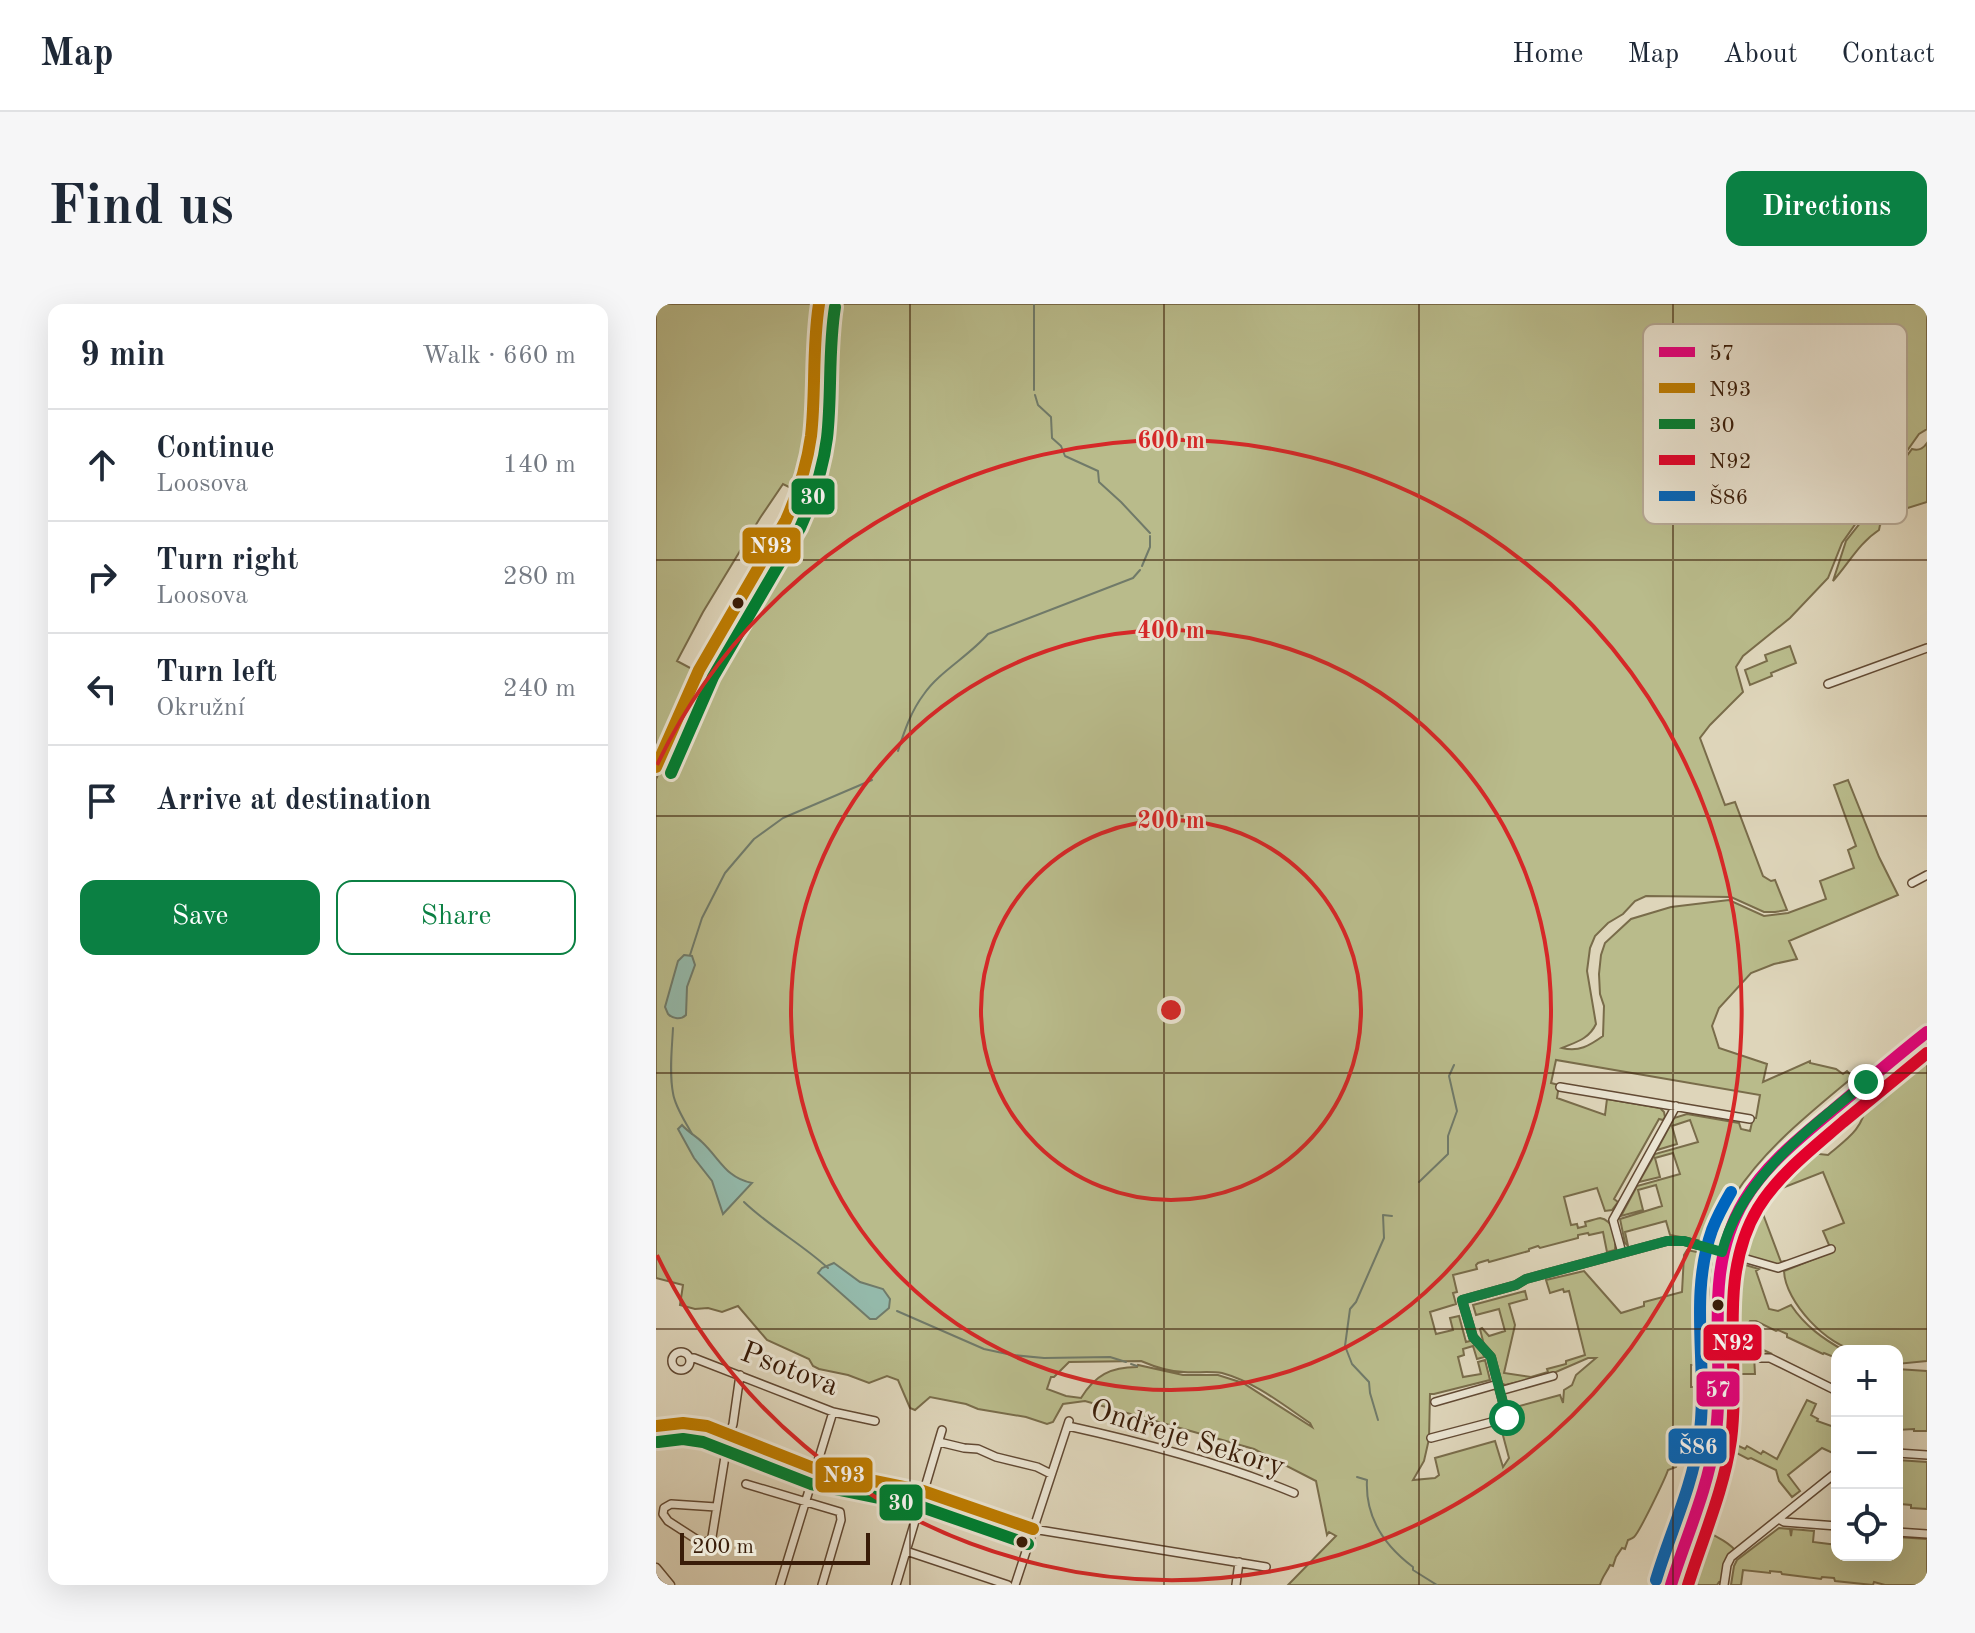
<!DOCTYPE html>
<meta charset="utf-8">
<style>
:root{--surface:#fff;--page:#f6f6f7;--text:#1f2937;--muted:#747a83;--line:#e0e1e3;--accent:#0b8043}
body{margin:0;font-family:"Old Standard TT",serif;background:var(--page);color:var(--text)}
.controls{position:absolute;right:24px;bottom:24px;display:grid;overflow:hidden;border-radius:16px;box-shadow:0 8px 32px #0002}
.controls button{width:72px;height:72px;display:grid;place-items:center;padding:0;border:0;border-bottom:2px solid var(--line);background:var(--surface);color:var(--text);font:40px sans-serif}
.scale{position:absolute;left:24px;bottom:20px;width:190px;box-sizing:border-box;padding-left:8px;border:4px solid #391c08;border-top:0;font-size:22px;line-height:28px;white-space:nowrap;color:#391c08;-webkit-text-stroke:6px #eae4d2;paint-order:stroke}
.stop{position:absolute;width:24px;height:24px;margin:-18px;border:6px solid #0b8043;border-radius:50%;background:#fff}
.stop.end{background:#0b8043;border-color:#fff;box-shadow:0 2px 8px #0008}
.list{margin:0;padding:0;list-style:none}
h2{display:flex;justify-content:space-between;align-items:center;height:104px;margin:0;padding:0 32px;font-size:34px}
h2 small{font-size:26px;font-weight:400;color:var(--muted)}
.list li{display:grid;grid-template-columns:52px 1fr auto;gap:24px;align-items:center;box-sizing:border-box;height:112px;padding:0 32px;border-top:2px solid var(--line)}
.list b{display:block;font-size:30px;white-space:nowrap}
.list p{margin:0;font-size:26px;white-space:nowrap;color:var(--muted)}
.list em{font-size:26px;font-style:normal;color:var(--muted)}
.actions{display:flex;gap:16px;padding:24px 32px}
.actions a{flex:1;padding:18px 0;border:2px solid var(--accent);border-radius:16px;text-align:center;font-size:28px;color:var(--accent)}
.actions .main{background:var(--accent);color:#fff}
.icon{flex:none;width:44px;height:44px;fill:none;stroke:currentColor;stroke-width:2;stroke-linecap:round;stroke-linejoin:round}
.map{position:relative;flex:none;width:1271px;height:1281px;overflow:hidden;border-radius:16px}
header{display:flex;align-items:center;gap:48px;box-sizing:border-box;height:112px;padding:0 40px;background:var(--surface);border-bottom:2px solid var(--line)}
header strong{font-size:38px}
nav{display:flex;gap:44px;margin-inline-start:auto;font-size:28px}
.intro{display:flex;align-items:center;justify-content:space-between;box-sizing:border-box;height:192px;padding:0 48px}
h1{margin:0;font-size:56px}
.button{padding:20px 36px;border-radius:16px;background:var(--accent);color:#fff;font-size:28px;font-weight:700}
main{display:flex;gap:48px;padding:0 48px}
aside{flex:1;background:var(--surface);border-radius:16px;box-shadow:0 8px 32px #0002}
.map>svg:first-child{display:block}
.green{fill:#b9bb8b;stroke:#796c4a;stroke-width:2;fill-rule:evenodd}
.water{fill:#94b9aa;stroke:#707a69;stroke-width:2}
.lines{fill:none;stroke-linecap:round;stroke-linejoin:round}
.stream{stroke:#707a69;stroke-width:2}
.minor-casing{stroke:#624a34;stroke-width:10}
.tertiary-casing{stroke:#624a34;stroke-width:11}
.minor{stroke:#eae4d2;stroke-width:7}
.tertiary{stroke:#eae4d2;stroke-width:8}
.bus-1-casing{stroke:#eae4d2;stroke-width:18}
.bus-2-casing{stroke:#eae4d2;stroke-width:18}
.bus-3-casing{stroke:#eae4d2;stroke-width:18}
.bus-4-casing{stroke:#eae4d2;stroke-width:18}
.bus-5-casing{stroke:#eae4d2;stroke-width:18}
.bus-1{stroke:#e5007d;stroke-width:12}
.bus-2{stroke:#be7d02;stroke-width:12}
.bus-3{stroke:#008033;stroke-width:12}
.bus-4{stroke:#e4002b;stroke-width:12}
.bus-5{stroke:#0065bd;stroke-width:12}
.route{stroke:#0b8043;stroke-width:10}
.grid{fill:none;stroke:#391c08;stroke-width:2;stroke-opacity:0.55}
.ring{fill:none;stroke:#d62828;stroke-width:4}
.bus-dot{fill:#391c08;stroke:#eae4d2;stroke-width:3}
.labels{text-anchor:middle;stroke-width:6;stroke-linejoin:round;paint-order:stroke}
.street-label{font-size:30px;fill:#391c08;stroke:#eae4d2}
.key{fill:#eae4d2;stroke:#b5a895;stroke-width:2}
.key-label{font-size:22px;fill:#391c08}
.centre{fill:#d62828;stroke:#eae4d2;stroke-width:4}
.ring-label{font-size:24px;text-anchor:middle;font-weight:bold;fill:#d62828;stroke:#eae4d2;stroke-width:6;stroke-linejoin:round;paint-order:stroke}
.line-badge{stroke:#eae4d2;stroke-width:3}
.badge-label{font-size:22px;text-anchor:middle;font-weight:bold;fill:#fff}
</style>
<header>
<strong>Map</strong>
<nav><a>Home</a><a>Map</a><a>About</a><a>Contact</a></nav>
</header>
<div class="intro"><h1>Find us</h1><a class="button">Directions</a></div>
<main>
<aside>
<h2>9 min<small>Walk · 660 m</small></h2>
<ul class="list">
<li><svg class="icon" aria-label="ahead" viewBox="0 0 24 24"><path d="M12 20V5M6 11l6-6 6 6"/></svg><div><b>Continue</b><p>Loosova</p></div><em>140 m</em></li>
<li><svg class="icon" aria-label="right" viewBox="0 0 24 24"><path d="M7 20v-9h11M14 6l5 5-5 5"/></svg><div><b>Turn right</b><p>Loosova</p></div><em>280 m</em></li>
<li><svg class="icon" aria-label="left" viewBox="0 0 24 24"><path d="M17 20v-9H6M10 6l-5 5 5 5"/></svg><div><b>Turn left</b><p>Okružní</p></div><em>240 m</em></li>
<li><svg class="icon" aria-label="arrive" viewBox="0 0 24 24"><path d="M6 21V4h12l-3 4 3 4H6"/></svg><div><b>Arrive at destination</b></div></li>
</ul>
<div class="actions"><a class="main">Save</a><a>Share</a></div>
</aside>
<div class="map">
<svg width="1271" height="1281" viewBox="0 0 1271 1281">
<rect width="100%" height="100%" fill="#ded5ba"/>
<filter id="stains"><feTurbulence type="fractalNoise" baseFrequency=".0025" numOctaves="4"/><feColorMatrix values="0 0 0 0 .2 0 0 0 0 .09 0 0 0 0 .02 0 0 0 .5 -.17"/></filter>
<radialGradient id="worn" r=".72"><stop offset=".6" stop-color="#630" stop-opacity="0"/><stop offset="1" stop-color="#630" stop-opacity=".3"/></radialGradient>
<path class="green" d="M0 0H158L152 43 151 120 137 185 127 180 104 214 47 308 21 357 38 366 0 450Z
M170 0H1271V125L1263 130 1186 239 1172 274 1134 314 1087 352 1080 363 1087 388 1054 421 1044 434 1069 501 1079 498 1107 572 1115 577 1119 576 1131 606 1119 608H1108L1075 593 990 592 979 597 967 610 952 619 939 632 934 644 931 667 940 720C933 735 920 738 906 744 923 748 933 742 947 732L948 702 944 690 943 670 945 651 949 639 975 615 1015 603 1073 596 1108 612 1132 609 1170 595 1164 577 1198 564 1192 546 1200 542 1178 481 1192 476 1223 553 1242 591 1133 637 1141 655 1118 660 1095 669 1063 704 1056 722 1063 744 1111 760 1107 778 1154 757V759L1180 765 1187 770 1191 767 1197 773C1154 809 1109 844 1078 892 1069 906 1064 922 1056 937L1052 938 1014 931 1010 917 969 928 972 942 969 939 964 915 1006 902 1000 881 982 886 987 906 965 912 981 882 1024 870 1017 849 999 854 1004 873 983 878 999 850 1042 838 1034 816 1016 822 1021 840 1001 846 1018 814 1031 810 1083 819 1085 825 1094 827 1097 814H1100L1104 791 900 756 895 779 903 781 901 794 949 811 951 795 1004 804 1008 808 1009 813 1007 816 1003 815 958 895 962 898 956 906 949 907 941 884 908 893 915 921 921 920 922 924 930 922 929 918C930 918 943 914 944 914 958 916 960 935 959 946L951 948 947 928 933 931 932 929 922 931V934L884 944 882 942 873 945V947L833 958 832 956 822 959 820 961 821 965 797 971 801 988 797 989 800 1000 774 1008 780 1030 797 1026 794 1014 803 1012 810 1038 818 1036 826 1046 828 1053 821 1055 817 1042 807 1045 808 1051 802 1053 807 1073 825 1070 822 1058 829 1056 834 1076 778 1090H774L773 1135 768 1157 757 1176 779 1174 783 1171 779 1154 839 1137 847 1163 853 1154 845 1124 855 1121 852 1110 857 1108 856 1104 904 1091 907 1099 908 1086 916 1081 920 1071 940 1054H932L893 1071 849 1081 845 1079 828 1041 824 1025 826 1024 833 1032 849 1027 843 1005 820 1011 817 1001 869 987 871 995 853 1000 859 1021 848 1069 875 1073 892 1068 891 1065 910 1060V1057L929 1051 913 987 908 988 907 985 894 989 890 976 928 967 965 1009 988 1002V998L1026 988 1028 951 1031 946 1051 950 1056 955C1057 977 1047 1004 1056 1025L1052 1026V1035L1043 1061H1035V1083H1040C1038 1100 1053 1106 1055 1119 1059 1138 1042 1160 1022 1158L1020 1163 1012 1166C1009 1175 983 1229 978 1233 976 1235 974 1235 972 1236L969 1245 966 1244 960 1253 957 1262 954 1261C951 1268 946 1273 944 1281H632L680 1232 673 1228 671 1231 660 1177 598 1145 429 1097 407 1100 397 1118 391 1120 370 1113 322 1105 310 1100 274 1093 259 1106 254 1104 242 1076 231 1072 213 1079 192 1071 163 1065 157 1062 153 1055 111 1036 82 1002 66 1008 52 1004 39 1005 24 1001 27 981 0 974V475L56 354 128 230 148 187 161 120 162 44ZM485 1057C499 1063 513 1068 528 1068 540 1069 554 1067 566 1069 599 1078 626 1100 654 1119L656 1123 587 1079 562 1071H527L482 1061 481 1063C455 1063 439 1071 425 1094L410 1092 391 1085 395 1073H398L413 1058Z
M1271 139V198L1242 207 1224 221 1223 226C1203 239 1193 259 1177 277L1190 237 1223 195 1228 183 1256 145C1263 147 1267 145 1271 139Z
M1134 342 1140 359 1115 369 1116 372 1094 381 1089 366 1111 357 1109 351Z
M1271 733V1057L1241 1060V1047C1229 1047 1215 1049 1202 1047 1172 1043 1129 998 1128 967L1176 948 1167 927 1188 919 1167 868 1121 886 1117 877 1145 848 1172 851C1188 837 1209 824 1209 801L1215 802 1217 797 1211 795C1220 768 1250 751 1271 733Z
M1115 880 1118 887 1104 902 1125 958 1129 957 1130 959 1123 961 1077 948C1086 923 1099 901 1115 880Z
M1076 957 1103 965 1100 967 1113 1005 1122 1007 1135 1001C1149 1022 1167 1035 1189 1047H1181V1058L1177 1056 1178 1053 1168 1049 1167 1050 1131 1033V1030L1122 1026 1120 1027 1100 1017H1094L1089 1026H1087L1091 1035 1071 1029 1072 990Z
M1071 1032 1086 1036 1116 1050 1098 1051 1099 1070H1077L1074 1138 1089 1145 1091 1142 1105 1150 1107 1147 1121 1155 1151 1096 1160 1100 1155 1111 1162 1115 1161 1117 1181 1124V1151L1166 1144 1132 1171 1144 1187 1136 1193 1123 1177 1120 1166 1095 1154 1092 1155 1069 1143 1073 1105Z
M1241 1065 1271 1067V1127H1258V1125L1241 1126Z
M1241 1156 1271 1158V1205L1255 1204V1201L1244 1200 1241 1203Z
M1045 1222C1056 1233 1069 1234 1079 1246L1068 1261 1065 1278H1063L1061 1281H1043L1028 1278Z
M1123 1224 1134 1225 1135 1232 1136 1225 1158 1227 1157 1238 1181 1241V1251H1241V1233L1271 1235V1281H1229L1218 1278 1217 1281 1179 1277 1178 1274 1166 1273 1165 1275 1126 1270 1125 1268 1114 1267V1269L1087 1266 1085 1281H1075L1078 1262 1081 1256Z"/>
<path class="water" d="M28 651 36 652 39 661 31 683 30 711C25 716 17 715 12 710L9 703 22 657Z
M26 821C32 828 40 832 46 838 64 855 70 874 96 879L67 910 56 877 38 854 22 825Z
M178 959 204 978 227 985 234 995 233 1004 220 1015H214L162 969 166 964Z"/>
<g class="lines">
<path class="stream" d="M378 86V0
M379 91 382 101 395 113 396 134 405 142 409 152 442 167 443 178 465 198 494 229
M486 262 494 243V232
M242 447C248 428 255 407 268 390 283 368 313 352 332 330L477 274 484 266
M34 651 46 614 69 569 98 535 127 514 216 476
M17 724C16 745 13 768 17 789 19 803 29 817 36 830
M763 878 792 850V832L801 807 793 772 798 761
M88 898C114 923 146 940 172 964
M241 1007 328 1045 356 1051 388 1054 454 1053 470 1058
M475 1060 481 1062
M722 1116 714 1089 713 1078 696 1060 689 1042 694 1005 700 998 728 934 727 911 736 912
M701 1173 711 1176C709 1213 729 1242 757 1263V1266L781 1281"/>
<g class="minor-casing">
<path id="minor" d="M1172 380 1271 344
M1256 579 1271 571
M904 783 1094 815
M966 949 957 916 1020 802
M16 1057a9 9 0 1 1 18 0a9 9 0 1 1-18 0Z
M34 1054H38L177 1108 219 1117
M1061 1054H1114L1181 1087
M844 1087 897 1072
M779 1098 842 1080
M0 1122 27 1119 51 1122 160 1165 267 1187 377 1225 610 1263
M412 1122C489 1139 566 1159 638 1189
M775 1134 851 1114 835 1053 817 1033 806 996 860 981 870 975 1011 937H1028L1122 964 1175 945
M283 1138 308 1144 322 1145 340 1153 381 1163 395 1170
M1241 1149 1271 1151
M90 1180 184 1208 185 1216 166 1281
M60 1203 15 1200 8 1204 7 1210 12 1217 43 1237 47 1239 54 1236 56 1233 72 1134 77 1120 84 1071
M1123 1215 1128 1218 1181 1222
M1241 1228 1271 1230
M250 1247 352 1281
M124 1281 177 1108
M240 1281 286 1126
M359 1281 413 1117
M580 1281 583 1258
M1068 1281 1071 1261 1075 1253 1181 1168"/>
</g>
<g class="tertiary-casing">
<path id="tertiary" d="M0 463 43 366 130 216C144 186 154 153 156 119 159 79 155 40 163 0
M0 1264 14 1281
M1015 1281C1029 1233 1051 1185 1059 1135 1071 1054 1042 971 1088 897 1112 859 1149 830 1182 802 1212 777 1241 752 1271 728"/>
</g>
<use href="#minor" class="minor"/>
<use href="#tertiary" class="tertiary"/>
<g class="bus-1-casing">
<path id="bus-1" d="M1015 1281C1030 1233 1052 1185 1059 1135 1071 1055 1044 971 1088 897 1110 860 1145 833 1177 806 1208 780 1239 753 1271 728"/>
</g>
<g class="bus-2-casing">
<path id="bus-2" d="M0 463 43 366 130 216C142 189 151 161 155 132 160 88 156 44 163 0
M0 1122 27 1119 51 1122 160 1165 267 1187 377 1225"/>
</g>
<g class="bus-3-casing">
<path id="bus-3" d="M15 469 57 373 144 224C157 195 167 165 171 134 176 90 172 46 179 3
M2 1138 27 1135 47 1138 155 1180 263 1202 372 1240"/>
</g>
<g class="bus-4-casing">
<path id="bus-4" d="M1032 1281C1047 1233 1068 1186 1075 1136 1085 1059 1060 974 1102 904 1123 870 1157 844 1187 818 1215 795 1243 772 1271 749"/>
</g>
<g class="bus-5-casing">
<path id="bus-5" d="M1000 1276C1014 1229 1036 1184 1043 1135 1053 1066 1032 994 1056 926 1061 913 1068 900 1075 888"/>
</g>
<use href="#bus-1" class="bus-1"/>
<use href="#bus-2" class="bus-2"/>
<use href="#bus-3" class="bus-3"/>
<use href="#bus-4" class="bus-4"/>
<use href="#bus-5" class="bus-5"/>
</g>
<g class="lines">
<path class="route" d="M851 1114 835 1053 817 1033 806 996 860 981 870 975 1011 937H1028L1066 948C1085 873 1154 825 1210 778"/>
</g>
<path class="grid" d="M254 0V1281M508 0V1281M763 0V1281M1017 0V1281M0 256H1271M0 512H1271M0 769H1271M0 1025H1271"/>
<g class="ring">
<circle cx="515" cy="706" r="190"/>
<circle cx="515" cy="706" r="380"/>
<path d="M1 461A570 570 0 1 1 1 951"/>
</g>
<g class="bus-dot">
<circle cx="82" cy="299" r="7"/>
<circle cx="1062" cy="1001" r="7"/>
<circle cx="366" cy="1238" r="7"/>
</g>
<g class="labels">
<g class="street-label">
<text transform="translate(134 1064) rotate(21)" y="10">Psotova</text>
<text transform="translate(532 1133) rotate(17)" y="10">Ondřeje Sekory</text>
</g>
</g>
<rect x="987" y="20" width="264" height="200" rx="12" class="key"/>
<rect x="1003" y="43" width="36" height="10" fill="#e5007d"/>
<rect x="1003" y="79" width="36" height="10" fill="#be7d02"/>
<rect x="1003" y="115" width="36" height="10" fill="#008033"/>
<rect x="1003" y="151" width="36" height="10" fill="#e4002b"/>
<rect x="1003" y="187" width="36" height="10" fill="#0065bd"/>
<g class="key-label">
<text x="1053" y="56">57</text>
<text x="1053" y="92">N93</text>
<text x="1053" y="128">30</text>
<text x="1053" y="164">N92</text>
<text x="1053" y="200">Š86</text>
</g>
<circle cx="515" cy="706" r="12" class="centre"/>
<g class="ring-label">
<text x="515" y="144">600 m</text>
<text x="515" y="334">400 m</text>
<text x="515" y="524">200 m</text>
</g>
<g class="line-badge">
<rect x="134" y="173" width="46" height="39" rx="8" fill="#008033"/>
<rect x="85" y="222" width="61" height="39" rx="8" fill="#be7d02"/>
<rect x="1046" y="1019" width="61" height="39" rx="8" fill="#e4002b"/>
<rect x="1039" y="1066" width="46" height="38" rx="8" fill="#e5007d"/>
<rect x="1011" y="1123" width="61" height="38" rx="8" fill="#0065bd"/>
<rect x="158" y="1152" width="60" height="38" rx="8" fill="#be7d02"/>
<rect x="222" y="1179" width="46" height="39" rx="8" fill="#008033"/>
</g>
<g class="badge-label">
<text x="157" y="200">30</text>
<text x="115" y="249">N93</text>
<text x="1077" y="1046">N92</text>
<text x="1062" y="1093">57</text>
<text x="1042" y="1150">Š86</text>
<text x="188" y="1178">N93</text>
<text x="245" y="1206">30</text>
</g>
<rect width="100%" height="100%" filter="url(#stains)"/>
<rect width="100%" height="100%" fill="url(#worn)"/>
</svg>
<div class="controls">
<button>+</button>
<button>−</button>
<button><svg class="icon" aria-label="locate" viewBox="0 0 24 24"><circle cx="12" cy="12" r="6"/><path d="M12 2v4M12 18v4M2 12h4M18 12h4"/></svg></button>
</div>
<div class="scale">200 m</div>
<div class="stop" style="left:851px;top:1114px"></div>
<div class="stop end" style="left:1210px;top:778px"></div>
</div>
</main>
